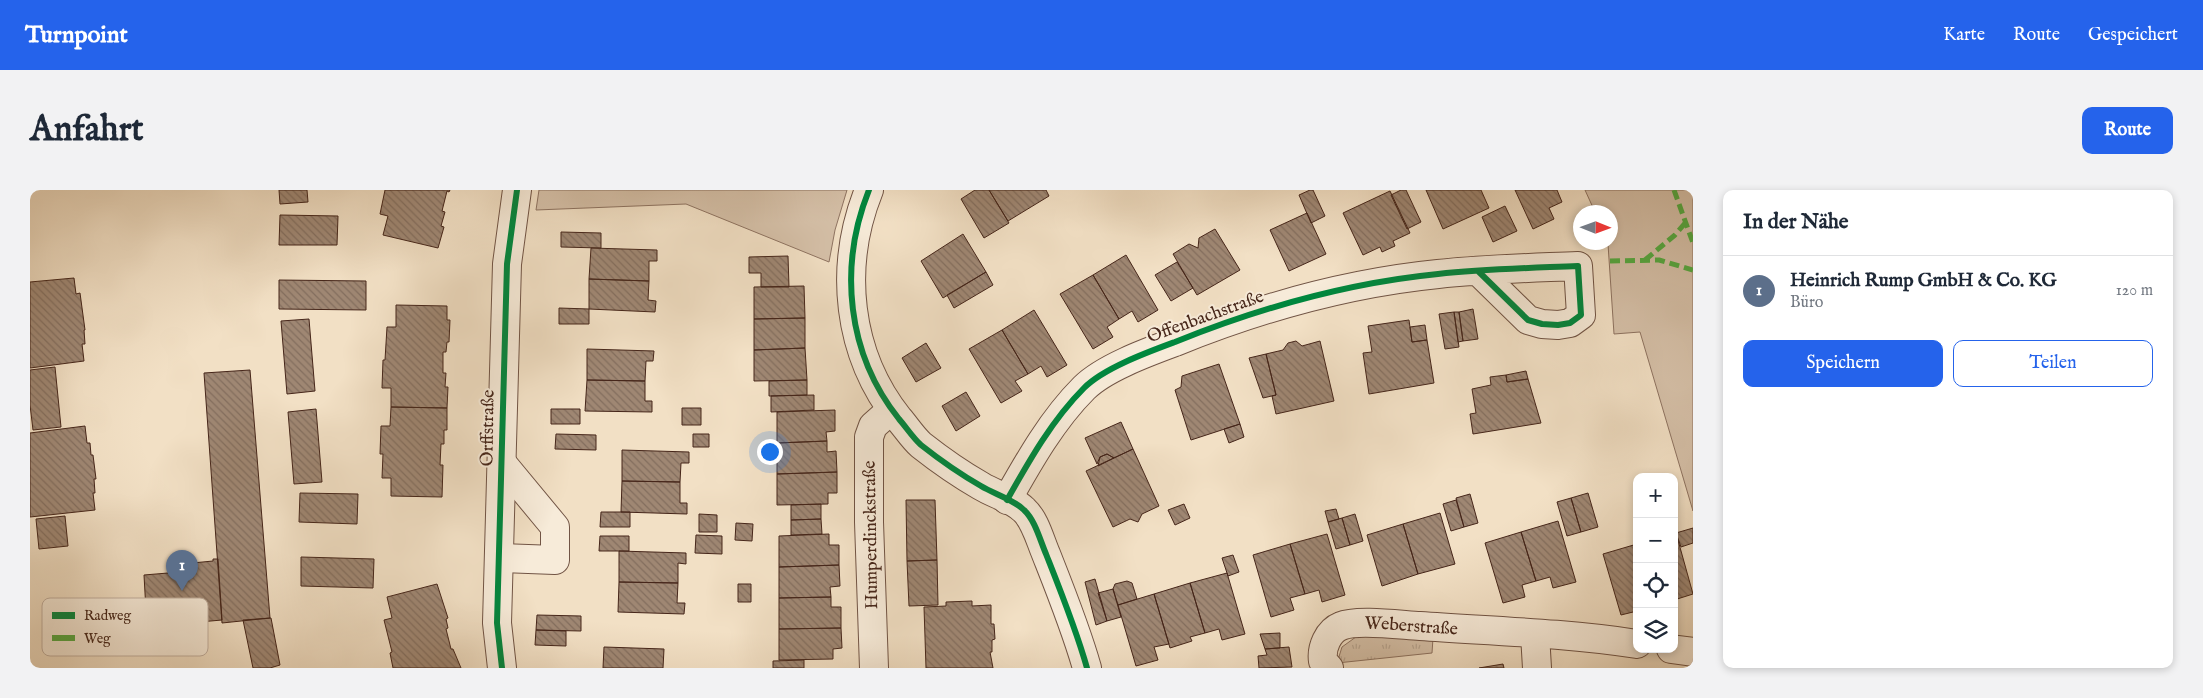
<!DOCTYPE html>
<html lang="de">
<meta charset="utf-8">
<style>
:root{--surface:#fff;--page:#f2f2f3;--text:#1f2937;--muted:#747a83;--line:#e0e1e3;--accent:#2563eb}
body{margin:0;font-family:"IM FELL English",serif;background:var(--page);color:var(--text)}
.controls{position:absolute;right:15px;bottom:15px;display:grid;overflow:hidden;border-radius:10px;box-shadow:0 2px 8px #0003}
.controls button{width:45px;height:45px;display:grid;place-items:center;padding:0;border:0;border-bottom:1px solid var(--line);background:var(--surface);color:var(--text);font:25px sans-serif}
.compass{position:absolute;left:1543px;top:15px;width:45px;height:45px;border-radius:50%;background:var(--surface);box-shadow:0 2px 8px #0003;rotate:91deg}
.you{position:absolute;left:739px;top:261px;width:18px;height:18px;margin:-12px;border:4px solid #fff;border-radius:50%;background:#1a73e8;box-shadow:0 0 0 8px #1a73e833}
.badge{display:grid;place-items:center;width:32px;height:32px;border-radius:50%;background:var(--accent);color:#fff;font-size:16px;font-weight:700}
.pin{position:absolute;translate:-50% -41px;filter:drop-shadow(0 1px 2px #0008)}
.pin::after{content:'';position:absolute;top:26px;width:18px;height:15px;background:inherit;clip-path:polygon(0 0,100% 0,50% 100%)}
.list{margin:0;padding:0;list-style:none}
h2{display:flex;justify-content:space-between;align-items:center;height:65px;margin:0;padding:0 20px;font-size:21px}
h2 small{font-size:16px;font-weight:400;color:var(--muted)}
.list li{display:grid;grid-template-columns:32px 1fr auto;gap:15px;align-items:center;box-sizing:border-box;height:70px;padding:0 20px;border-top:1px solid var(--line)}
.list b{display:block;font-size:19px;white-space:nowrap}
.list p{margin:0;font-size:16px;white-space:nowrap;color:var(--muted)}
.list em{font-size:16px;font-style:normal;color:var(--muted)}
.actions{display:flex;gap:10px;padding:15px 20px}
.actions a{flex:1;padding:11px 0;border:1px solid var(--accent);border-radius:10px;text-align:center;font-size:18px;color:var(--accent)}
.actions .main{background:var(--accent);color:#fff}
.icon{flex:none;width:28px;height:28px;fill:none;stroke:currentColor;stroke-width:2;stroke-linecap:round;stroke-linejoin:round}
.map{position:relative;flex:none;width:1663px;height:478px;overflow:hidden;border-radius:10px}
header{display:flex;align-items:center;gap:30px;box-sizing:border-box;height:70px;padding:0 25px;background:var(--accent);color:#fff}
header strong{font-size:24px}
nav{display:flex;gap:28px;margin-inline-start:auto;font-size:18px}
.intro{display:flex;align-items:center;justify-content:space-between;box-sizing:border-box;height:120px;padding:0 30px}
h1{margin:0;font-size:35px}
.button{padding:12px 22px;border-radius:10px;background:var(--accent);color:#fff;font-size:18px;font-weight:700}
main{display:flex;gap:30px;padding:0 30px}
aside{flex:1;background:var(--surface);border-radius:10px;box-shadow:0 2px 8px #0003}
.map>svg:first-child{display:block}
.grass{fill:url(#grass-tufts);stroke:#8e7361}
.park{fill:#d5c0a8;stroke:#8e7361}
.building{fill:url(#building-back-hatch);stroke:#46261a}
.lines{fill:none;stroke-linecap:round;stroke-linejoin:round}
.minor-casing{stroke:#715445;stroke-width:30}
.minor{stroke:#f7ebd9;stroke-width:28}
.quiet{stroke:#56aa42;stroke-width:5;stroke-dasharray:10 5;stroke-linecap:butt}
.cycleway-casing{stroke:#f7ebd9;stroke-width:9}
.cycleway{stroke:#00873e;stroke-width:6}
.labels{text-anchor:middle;stroke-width:4;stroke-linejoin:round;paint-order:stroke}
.street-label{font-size:18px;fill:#46261a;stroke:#f7ebd9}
.key{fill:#f7ebd9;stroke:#c2b0a0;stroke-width:1}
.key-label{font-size:14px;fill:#46261a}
</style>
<header>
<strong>Turnpoint</strong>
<nav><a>Karte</a><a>Route</a><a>Gespeichert</a></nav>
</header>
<div class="intro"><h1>Anfahrt</h1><a class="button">Route</a></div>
<main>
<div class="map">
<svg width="1663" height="478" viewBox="0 0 1663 478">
<defs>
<pattern id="grass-tufts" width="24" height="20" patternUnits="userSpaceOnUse" patternTransform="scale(1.25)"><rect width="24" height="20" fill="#d5c0a8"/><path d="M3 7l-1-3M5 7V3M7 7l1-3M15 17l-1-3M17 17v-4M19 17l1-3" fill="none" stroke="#b8a590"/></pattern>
<pattern id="building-back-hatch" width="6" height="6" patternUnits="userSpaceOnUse" patternTransform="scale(1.25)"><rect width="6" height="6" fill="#9f8773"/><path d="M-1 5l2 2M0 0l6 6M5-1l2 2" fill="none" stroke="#836e5e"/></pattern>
</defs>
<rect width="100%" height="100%" fill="#f2e0c5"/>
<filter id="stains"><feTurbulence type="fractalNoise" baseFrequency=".004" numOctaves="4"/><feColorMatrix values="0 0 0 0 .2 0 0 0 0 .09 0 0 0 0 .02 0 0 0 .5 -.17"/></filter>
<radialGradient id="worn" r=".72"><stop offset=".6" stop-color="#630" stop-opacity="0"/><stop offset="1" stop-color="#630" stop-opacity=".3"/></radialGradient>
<path class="grass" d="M1330 444 1403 448 1402 463 1307 473 1312 457Z"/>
<path class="park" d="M509 0H817L805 40 799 72 656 14 506 20Z
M1555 0H1663V321L1610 142 1584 144 1578 54 1580 52V22H1565Z"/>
<path class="building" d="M249 0H277L278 12 250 14Z
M355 0H420L419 2 417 1 412 21 415 22 411 36 414 37 408 58 353 45 358 26 350 24Z
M945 0H959L979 33 954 48 931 9Z
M959 0H1016L1019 6 978 31Z
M1280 0H1283L1295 26 1281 33 1269 5Z
M1371 0H1376L1391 32 1377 39 1361 5Z
M1396 0H1451L1459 18 1413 39Z
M1485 0H1527L1532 12 1519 18 1524 29 1503 39Z
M1360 1 1380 43 1363 51 1365 56 1352 62 1350 57 1333 65 1313 23Z
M1475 16 1487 41 1463 52 1452 27Z
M1277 23 1296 64 1259 81 1240 40Z
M250 25 308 26 307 55H249Z
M1185 39 1210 80 1167 105 1143 64 1159 54 1168 58 1169 48Z
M531 42 571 43V58L531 57Z
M933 44 956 82 913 108 891 71Z
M561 58 627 60V71H619V91L559 89Z
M1096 65 1128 120 1108 132 1102 121 1089 129 1063 85Z
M758 66 759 97H731V83H719V67Z
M1147 72 1163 98 1141 111 1125 85Z
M956 82 963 95 924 118 917 105Z
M1063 85 1089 129 1077 137 1083 147 1063 159 1030 104Z
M44 88 46 104 50 103 55 140H54L55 154H52L54 171 0 178V92Z
M559 89 619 91 618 110 626 111 625 122 559 119Z
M249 90 336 91V120L249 119Z
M774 96 775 128 724 129V97Z
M366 115 417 116V130H420L419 152H417L416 162H413V183H416L415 197H418L417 218 361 217V198H352L353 170H355L357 137H366Z
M529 118 559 119V134H529Z
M1443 119 1448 149 1433 151 1429 122Z
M1004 120 1037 175 1017 187 1011 176 998 184 972 140Z
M1424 122 1429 157 1415 159 1409 124Z
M1424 122H1429L1433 151 1428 152Z
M775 128V158L724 160V129Z
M279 129 285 201 257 204 251 131Z
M1379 130 1382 152 1397 150 1404 193 1339 204 1333 163 1342 162 1338 136Z
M1395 135 1397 150 1382 152 1380 137Z
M972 140 998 184 985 191 992 201 971 213 939 159Z
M1266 151 1272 156 1290 151 1304 211 1246 224 1242 206 1246 205 1236 164 1253 160 1258 153Z
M896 153 911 178 886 192 872 168Z
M775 158 777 190 724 191V160Z
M557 159 624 161 623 171H616L615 191 557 190Z
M1236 164 1246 205 1233 208 1219 168Z
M1189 174 1210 234 1161 250 1145 200 1151 197 1152 186Z
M25 177 31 237 3 240 0 215V180Z
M220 180 240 428 192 433 174 183Z
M1496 181 1498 189 1477 192 1476 185Z
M1476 185 1477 192 1498 189 1511 233 1443 244 1440 224 1446 223 1442 199 1461 195 1460 187Z
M557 190 615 191V211H622V222L555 221Z
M777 190V205L739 206V191Z
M936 202 950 226 926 241 912 216Z
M784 205V220L741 222V206Z
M361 217 417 218V240H414V254H411L410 275H413L412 307 361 306V288H352L353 264H350L351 236H360Z
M652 218H671V235H652Z
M286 219 292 292 264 294 258 222Z
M521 219H550V234H521Z
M805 220V241L796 242 797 251 747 253V222Z
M1091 232 1103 259 1084 268 1077 264 1070 267 1067 274 1055 248Z
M1210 234 1214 247 1199 253 1194 239Z
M55 236 57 253H60L61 265H63L66 289H64L65 303H63L65 320 0 327V243Z
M526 244 566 245V260L525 259Z
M663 244H679V257H663Z
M797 251V262L806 261 807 282 747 284V253Z
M1103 259 1129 316 1112 324 1108 332 1100 329 1083 337 1056 281Z
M592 260 659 262V273H651L650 292 592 291Z
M1077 264 1084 268 1068 276 1070 267Z
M807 282V303H798V314L747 315V284Z
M592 291 650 292V313H657V324L591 322Z
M270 303 328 304 327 334 269 332Z
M1558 303 1568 337 1551 342 1541 308Z
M1440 304 1448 333 1434 337 1426 308Z
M1541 308 1551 342 1537 346 1527 312Z
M876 310H905L907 370 877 371Z
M1426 310 1434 337 1421 341 1413 314Z
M791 314V329L761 330V315Z
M1154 314 1160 328 1145 335 1138 320Z
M1306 319 1309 329 1298 332 1295 321Z
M571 322H600V337H570Z
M1410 323 1425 374 1388 384 1373 334Z
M669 324 687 325V342H669Z
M1325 324 1333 351 1320 355 1312 328Z
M35 326 38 356 9 359 6 329Z
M1312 328 1320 355 1306 359 1298 332Z
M791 329 792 344 761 345V330Z
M1528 331 1546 392 1523 398 1520 387 1506 391 1491 342Z
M706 333 723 334 722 351 705 350Z
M1373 334 1388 384 1352 396 1337 345Z
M1663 338V353L1651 357 1646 343Z
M1491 342 1506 391 1492 395 1495 407 1473 413 1455 353Z
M1646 343 1663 404 1644 410V344Z
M799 344V355H809V375L749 377V346Z
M1297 344 1315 405 1292 412 1289 400 1275 404 1260 354Z
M666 345 692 346V364L665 363Z
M570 346H599V361H569Z
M1260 354 1275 404 1260 408 1264 420 1241 427 1223 365Z
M1607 354V421L1591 425 1573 364Z
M589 361 656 363V374L648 373V393L589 392Z
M1203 365 1209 382 1198 386 1192 368Z
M271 367 344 369 343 398 271 396Z
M183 369H188L192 430 158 433V442L150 443 152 455 118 457 114 385 150 382 152 374 183 371Z
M907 370 908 415 879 416 877 371Z
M809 375 810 396 800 397 801 407 749 408V377Z
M1197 383 1215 444 1192 450 1189 439 1175 443 1160 393Z
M1065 389 1077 431 1066 435 1055 392Z
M1097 391 1102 393 1107 409 1088 415 1083 399 1085 394Z
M589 392 648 393 647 413H655L654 424 588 422Z
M1160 393 1175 443 1160 447 1162 451 1140 458 1124 404Z
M407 394 418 428 416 429 418 438 416 439 421 459H423L431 478H363L360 463 362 462 354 430 362 428 357 407Z
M708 394H721V412H708Z
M1083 399 1091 427 1077 431 1068 403Z
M1124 404 1139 454 1124 457 1128 470 1106 476 1088 415Z
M801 407V417H811V438L749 439V408Z
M942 411V416L961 415V434H964L965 449 962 450V462H960L963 478H896L894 417 916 416V412Z
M507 425 551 426V441L506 440Z
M241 428 250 475 240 478H223L213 430Z
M811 438 812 458 803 459V469L749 470V439Z
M506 440 536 441V456L505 455Z
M1250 443V458L1235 459 1230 444Z
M574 457 634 459 633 478H573Z
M1259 457 1262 477 1229 478 1228 466 1237 465 1235 459Z
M774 470V478H743V471Z
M1473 474 1474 478H1449Z"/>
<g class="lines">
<g class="minor-casing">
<g id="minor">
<path d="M839 0C808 77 817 164 869 229 876 237 883 248 891 255 910 270 930 284 951 296 964 304 983 309 994 320 1005 330 1010 350 1016 364 1031 402 1046 439 1057 478"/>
<path d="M977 310C999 271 1022 230 1054 198 1074 178 1118 162 1145 152 1229 118 1317 93 1408 84 1454 79 1501 78 1548 76L1551 125 1540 133 1528 135 1512 134 1498 130 1448 81"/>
<path d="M469 368 525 370V337L472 273"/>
<path d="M1505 444 1507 478"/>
<path d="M1641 459 1663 462"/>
<path d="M472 478 467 433 477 74 487 0"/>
<path d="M844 478 839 332V247L843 236 861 220"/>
<path id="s1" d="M1299 478 1293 471C1291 458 1298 441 1311 436 1327 429 1371 435 1390 436 1462 441 1536 443 1607 454"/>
</g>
</g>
<use href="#minor" class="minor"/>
<path class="quiet" d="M1644 0 1663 53
M1615 70 1645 45 1656 32
M1580 71 1629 70 1663 80"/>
<g class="cycleway-casing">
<path id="cycleway" d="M839 0C808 77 817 164 869 229 876 237 883 248 891 255 910 270 930 284 951 296 964 304 983 309 994 320 1005 330 1010 350 1016 364 1031 402 1046 439 1057 478
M977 310C999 271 1022 230 1054 198 1074 178 1118 162 1145 152 1229 118 1317 93 1408 84 1454 79 1501 78 1548 76L1551 125 1540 133 1528 135 1512 134 1498 130 1448 81
M472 478 467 433 477 74 487 0"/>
</g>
<use href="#cycleway" class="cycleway"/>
</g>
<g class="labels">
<g class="street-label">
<text transform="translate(1175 126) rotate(-20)" y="6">Offenbachstraße</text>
<text transform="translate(457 238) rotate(-89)" y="6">Orffstraße</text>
<text transform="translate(840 345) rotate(-91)" y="6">Humperdinckstraße</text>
<text dy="6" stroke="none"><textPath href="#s1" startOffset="122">Weberstraße</textPath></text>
</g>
</g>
<rect x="12" y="408" width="166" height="58" rx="8" class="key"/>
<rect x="22" y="422" width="23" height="7" fill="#00873e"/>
<rect x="22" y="445" width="23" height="6" fill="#56aa42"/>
<g class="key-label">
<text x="54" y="430">Radweg</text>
<text x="54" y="453">Weg</text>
</g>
<rect width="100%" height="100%" filter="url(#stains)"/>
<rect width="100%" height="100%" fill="url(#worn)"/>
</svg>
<div class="controls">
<button>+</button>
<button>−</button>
<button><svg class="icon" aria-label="locate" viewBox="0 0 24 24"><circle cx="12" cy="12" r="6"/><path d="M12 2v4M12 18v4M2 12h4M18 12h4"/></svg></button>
<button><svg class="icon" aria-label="layers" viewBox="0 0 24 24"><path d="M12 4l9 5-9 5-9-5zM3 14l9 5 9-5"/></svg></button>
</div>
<svg class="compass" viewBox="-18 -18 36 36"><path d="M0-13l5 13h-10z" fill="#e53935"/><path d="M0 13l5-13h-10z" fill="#747a83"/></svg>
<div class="you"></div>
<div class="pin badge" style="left:152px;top:401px;background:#5c6f8a">1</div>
</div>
<aside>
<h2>In der Nähe<small></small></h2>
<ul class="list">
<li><span class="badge" style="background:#5c6f8a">1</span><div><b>Heinrich Rump GmbH &amp; Co. KG</b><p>Büro</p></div><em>120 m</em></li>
</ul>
<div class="actions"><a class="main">Speichern</a><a>Teilen</a></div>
</aside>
</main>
